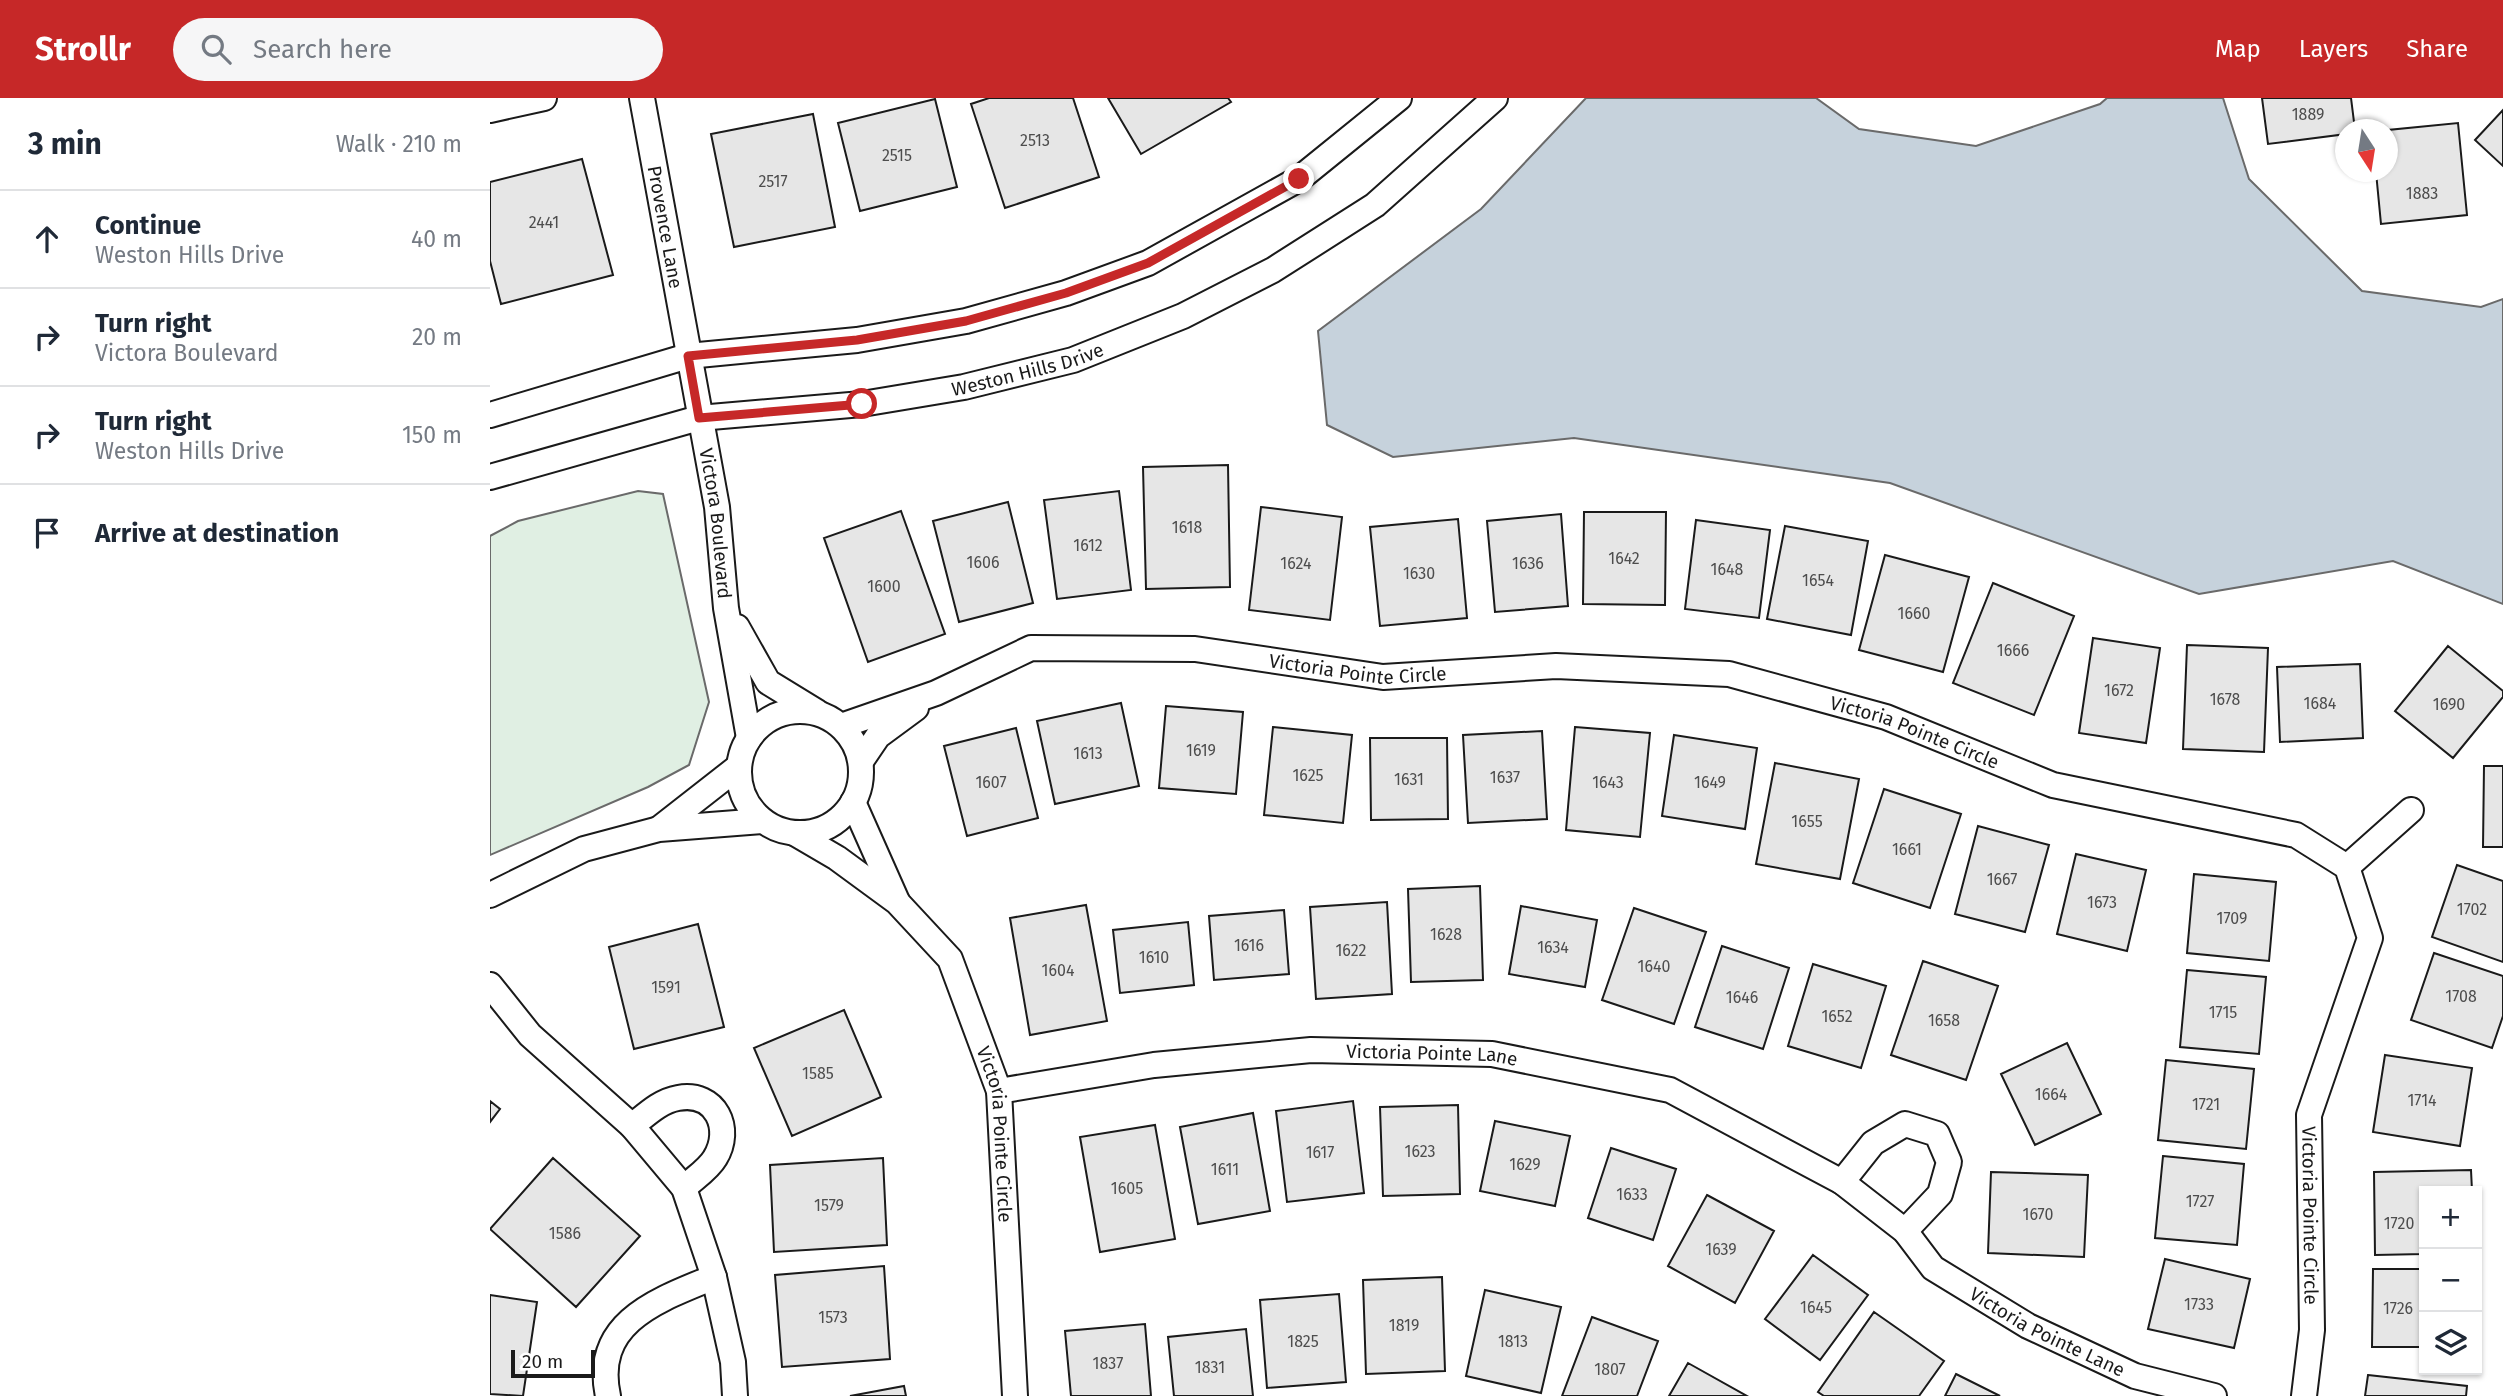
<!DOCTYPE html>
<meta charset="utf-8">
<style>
:root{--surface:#fff;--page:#f6f6f7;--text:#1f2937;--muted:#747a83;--line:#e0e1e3;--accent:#c62828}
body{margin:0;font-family:"Fira Sans",sans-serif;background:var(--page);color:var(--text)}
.controls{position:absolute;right:21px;bottom:21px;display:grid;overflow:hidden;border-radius:0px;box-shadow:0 2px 5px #0004}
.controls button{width:63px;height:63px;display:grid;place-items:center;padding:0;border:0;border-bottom:2px solid var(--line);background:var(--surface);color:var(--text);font:35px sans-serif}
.compass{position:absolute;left:1845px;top:21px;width:63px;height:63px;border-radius:50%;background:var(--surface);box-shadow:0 2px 5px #0004;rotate:168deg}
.scale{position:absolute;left:21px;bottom:18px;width:84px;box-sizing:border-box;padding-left:7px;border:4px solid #1a1a1a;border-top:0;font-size:19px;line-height:24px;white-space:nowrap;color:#1a1a1a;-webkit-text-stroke:5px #fff;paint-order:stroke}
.stop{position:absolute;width:21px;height:21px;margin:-16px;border:5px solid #c62828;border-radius:50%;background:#fff}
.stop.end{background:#c62828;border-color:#fff;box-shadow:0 2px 7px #0008}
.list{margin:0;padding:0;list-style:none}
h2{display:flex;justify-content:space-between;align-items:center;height:91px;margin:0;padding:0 28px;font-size:30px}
h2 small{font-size:23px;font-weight:400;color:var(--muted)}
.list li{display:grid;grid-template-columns:46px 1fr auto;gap:21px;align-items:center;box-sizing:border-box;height:98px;padding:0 28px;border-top:2px solid var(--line)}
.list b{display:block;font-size:26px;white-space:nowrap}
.list p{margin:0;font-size:23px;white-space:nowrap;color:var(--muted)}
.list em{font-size:23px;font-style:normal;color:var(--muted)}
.icon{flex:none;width:38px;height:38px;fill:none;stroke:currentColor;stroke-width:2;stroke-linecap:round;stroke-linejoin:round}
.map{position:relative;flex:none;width:2013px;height:1298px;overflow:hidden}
header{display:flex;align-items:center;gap:42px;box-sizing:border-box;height:98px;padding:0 35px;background:var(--accent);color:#fff}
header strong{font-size:33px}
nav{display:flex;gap:38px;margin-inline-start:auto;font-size:24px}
.search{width:490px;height:63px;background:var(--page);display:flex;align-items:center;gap:18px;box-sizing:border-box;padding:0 24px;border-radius:38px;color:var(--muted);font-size:26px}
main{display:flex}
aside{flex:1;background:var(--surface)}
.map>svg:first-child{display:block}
.green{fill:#e0efe3;stroke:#6a6a6a;stroke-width:2}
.water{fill:#c6d2dc;stroke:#6a6a6a;stroke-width:2}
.building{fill:#e6e6e6;stroke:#1a1a1a;stroke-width:2}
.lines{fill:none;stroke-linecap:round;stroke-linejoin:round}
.minor-casing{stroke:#1a1a1a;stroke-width:28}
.minor{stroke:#fff;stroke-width:24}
.route{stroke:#c62828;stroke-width:9}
.labels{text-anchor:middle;stroke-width:5;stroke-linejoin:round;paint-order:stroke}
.number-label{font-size:16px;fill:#4d4d4d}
.street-label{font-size:19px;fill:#1a1a1a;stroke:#fff}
</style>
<header>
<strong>Strollr</strong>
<div class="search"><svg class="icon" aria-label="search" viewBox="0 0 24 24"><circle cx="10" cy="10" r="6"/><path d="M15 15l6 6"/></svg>Search here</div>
<nav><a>Map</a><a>Layers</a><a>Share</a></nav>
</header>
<main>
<aside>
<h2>3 min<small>Walk · 210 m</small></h2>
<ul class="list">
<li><svg class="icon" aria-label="ahead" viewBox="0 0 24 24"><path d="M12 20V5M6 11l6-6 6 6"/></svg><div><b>Continue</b><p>Weston Hills Drive</p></div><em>40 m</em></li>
<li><svg class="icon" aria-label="right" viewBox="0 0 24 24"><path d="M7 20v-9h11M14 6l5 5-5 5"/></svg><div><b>Turn right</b><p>Victora Boulevard</p></div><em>20 m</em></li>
<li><svg class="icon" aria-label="right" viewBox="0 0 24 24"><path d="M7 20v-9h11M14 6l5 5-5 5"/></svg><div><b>Turn right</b><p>Weston Hills Drive</p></div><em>150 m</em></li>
<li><svg class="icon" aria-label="arrive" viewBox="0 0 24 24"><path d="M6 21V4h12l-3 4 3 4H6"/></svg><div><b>Arrive at destination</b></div></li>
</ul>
</aside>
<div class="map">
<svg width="2013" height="1298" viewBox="0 0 2013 1298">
<rect width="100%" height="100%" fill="#fff"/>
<path class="green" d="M148 393 173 396 219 604 199 667 158 689 0 757V438L28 423Z"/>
<path class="water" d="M1096 0H1326L1369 31 1486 48 1610 6 1617 0H1733L1759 81 1872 193 1991 209 2013 201V506L1903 463 1709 496 1400 385 1084 340 903 359 837 327 828 233 991 111Z"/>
<path class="building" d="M499 0H583L609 79 515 110 481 6Z
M618 0H738L741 4 651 56Z
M1772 0H1861L1865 32H1856V36L1778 46Z
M445 1 467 89 370 113 348 25Z
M2013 12V68L1985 42Z
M323 16 345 129 244 149 221 36Z
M1968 25 1977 117 1891 126 1886 74H1898V32Z
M92 61 123 177 11 206 0 163V84Z
M738 367 740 489 656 491 653 369Z
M629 393 641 492 567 501 554 402Z
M518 404 543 505 469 524 443 423Z
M771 409 852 419 840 522 759 512Z
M411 413 455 536 378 564 334 440Z
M1094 414H1176L1175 507 1093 506Z
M1071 416 1078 508 1005 514 997 423Z
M968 421 977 520 890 528 880 429Z
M1206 422 1280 432 1269 520 1195 511Z
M1295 428 1378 443 1361 537 1277 521Z
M1395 457 1479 479 1453 574 1369 552Z
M1503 485 1584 518 1544 617 1463 585Z
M1603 540 1670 550 1656 645 1589 635Z
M1697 547 1778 550 1774 654 1693 651Z
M1958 548 2013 593V599L1963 660 1905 613Z
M1870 566 1873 640 1790 644 1787 569Z
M631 605 649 688 565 706 547 623Z
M676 608 753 614 746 696 669 690Z
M783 629 862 637 853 725 774 717Z
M1085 629 1160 635 1150 739 1076 732Z
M526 630 548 720 477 738 454 648Z
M1052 633 1057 721 978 725 973 637Z
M1184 637 1267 650 1255 731 1172 718Z
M880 640H957L958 721 881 722Z
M1285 665 1369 681 1350 781 1266 766Z
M1994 668H2013V749H1993Z
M1394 691 1471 716 1440 810 1363 785Z
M1488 728 1559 747 1535 834 1465 816Z
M1586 756 1656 772 1637 853 1567 836Z
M1967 767 2013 783V864L1942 839Z
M1704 776 1786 784 1779 863 1697 855Z
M990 788 993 882 921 884 918 791Z
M897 804 902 896 826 901 820 809Z
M596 807 617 923 540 937 520 820Z
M1031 808 1107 822 1095 889 1019 876Z
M1144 810 1216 834 1184 926 1112 902Z
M794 812 799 876 724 882 719 818Z
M698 824 704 887 630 895 623 832Z
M208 826 234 929 144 951 119 849Z
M1232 848 1299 870 1273 951 1205 929Z
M1944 855 2013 878V918L2002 950 1921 922Z
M1433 863 1508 888 1476 982 1401 957Z
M1323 866 1396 888 1371 970 1298 948Z
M1697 872 1776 879 1769 956 1690 949Z
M354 912 391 999 302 1038 264 950Z
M1577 945 1611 1016 1545 1047 1511 976Z
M1895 957 1982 970 1970 1048 1883 1034Z
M1676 962 1764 971 1756 1051 1668 1042Z
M0 1003 10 1011 0 1024Z
M863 1003 874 1095 797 1104 786 1013Z
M968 1007 970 1096 893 1098 890 1009Z
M763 1015 780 1113 708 1126 690 1029Z
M1005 1023 1080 1038 1065 1108 990 1093Z
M665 1027 685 1141 610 1154 590 1039Z
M1121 1050 1186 1071 1163 1142 1098 1120Z
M1673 1058 1754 1066 1747 1147 1665 1140Z
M63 1060 150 1138 86 1209 0 1131Z
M393 1060 397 1147 284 1154 280 1067Z
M1981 1072 1982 1093H1934V1156L1885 1157 1884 1074Z
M1501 1074 1598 1077 1594 1159 1498 1155Z
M1217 1097 1284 1133 1245 1205 1178 1168Z
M1323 1157 1378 1197 1330 1262 1275 1221Z
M1675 1161 1760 1181 1744 1250 1658 1231Z
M394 1168 400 1261 292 1269 285 1177Z
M1883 1171H1934V1249H1882Z
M952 1179 955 1273 876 1276 873 1182Z
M995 1192 1071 1209 1051 1295 976 1278Z
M849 1196 856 1284 777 1290 770 1202Z
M0 1197 47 1204 33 1298 0 1296Z
M1384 1214 1454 1263 1429 1298H1334L1328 1294Z
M1102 1219 1168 1243 1147 1298H1072Z
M655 1226 661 1298H581L575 1233Z
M756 1231 763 1298H684L678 1239Z
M1198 1265 1257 1298H1179Z
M1466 1276 1510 1298H1455Z
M1878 1277 1977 1288 1976 1298H1875Z
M414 1288 416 1298H360Z"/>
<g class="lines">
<g class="minor-casing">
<g id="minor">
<path id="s1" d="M152 0 227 409 236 510 259 640"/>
<path d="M0 12 54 0"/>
<path d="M0 317 198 258 367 242 476 223 576 195 658 165 809 81 909 0"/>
<path id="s2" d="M0 379 209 320 372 306 474 289 583 262 693 218 783 172 885 107 1005 0"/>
<path d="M247 529 278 584 327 614"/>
<circle cx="310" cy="674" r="61"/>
<path id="s3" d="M351 628 446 595 541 550 705 551 893 579 1066 568 1239 576 1396 619 1563 687 1806 737 1857 769 1880 840 1819 1017 1822 1232 1814 1298"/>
<path d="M371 663 388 638 426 610"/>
<path d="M363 704 407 803"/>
<path d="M170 730 248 669"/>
<path id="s4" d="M306 736 347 760 407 804 460 861 509 993 525 1298"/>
<path d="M1857 769 1921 712"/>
<path d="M0 797 94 751 169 731 272 723"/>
<path d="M0 887 40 937 142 1028 194 1090 224 1179 243 1264 245 1298"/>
<path id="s5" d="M509 993 664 967 821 952 1002 956 1180 992 1352 1084 1415 1133 1443 1170 1538 1228 1645 1278 1724 1298"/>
<path d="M142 1028C156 1017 170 1003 188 1000 226 993 243 1031 225 1060 218 1072 203 1081 194 1090"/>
<path d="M1352 1084 1383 1045 1415 1026 1447 1036 1459 1064 1450 1096 1415 1133"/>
<path d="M118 1298C102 1224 168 1202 224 1179"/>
</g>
</g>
<use href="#minor" class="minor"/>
</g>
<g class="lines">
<path class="route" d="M372 306 209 320 198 258 367 242 476 223 576 195 658 165 809 81"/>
</g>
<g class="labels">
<g class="number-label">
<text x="1818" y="22">1889</text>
<text x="545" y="48">2513</text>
<text x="407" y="63">2515</text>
<text x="283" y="89">2517</text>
<text x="1932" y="101">1883</text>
<text x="54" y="130">2441</text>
<text x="697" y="435">1618</text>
<text x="598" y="453">1612</text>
<text x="1134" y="466">1642</text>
<text x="493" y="470">1606</text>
<text x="806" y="471">1624</text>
<text x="1038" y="471">1636</text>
<text x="1237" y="477">1648</text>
<text x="929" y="481">1630</text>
<text x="1328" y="488">1654</text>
<text x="394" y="494">1600</text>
<text x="1424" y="521">1660</text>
<text x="1523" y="558">1666</text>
<text x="1629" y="598">1672</text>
<text x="1735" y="607">1678</text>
<text x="1830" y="611">1684</text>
<text x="1959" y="612">1690</text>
<text x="711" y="658">1619</text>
<text x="598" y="661">1613</text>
<text x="818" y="683">1625</text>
<text x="1015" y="685">1637</text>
<text x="919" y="687">1631</text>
<text x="501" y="690">1607</text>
<text x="1118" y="690">1643</text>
<text x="1220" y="690">1649</text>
<text x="1317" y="729">1655</text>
<text x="1417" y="757">1661</text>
<text x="1512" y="787">1667</text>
<text x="1612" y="810">1673</text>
<text x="1982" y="817">1702</text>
<text x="1742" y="826">1709</text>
<text x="956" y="842">1628</text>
<text x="759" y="853">1616</text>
<text x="1063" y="855">1634</text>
<text x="861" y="858">1622</text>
<text x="664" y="865">1610</text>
<text x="1164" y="874">1640</text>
<text x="568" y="878">1604</text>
<text x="176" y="895">1591</text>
<text x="1971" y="904">1708</text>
<text x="1252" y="905">1646</text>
<text x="1733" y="920">1715</text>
<text x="1347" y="924">1652</text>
<text x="1454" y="928">1658</text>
<text x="328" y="981">1585</text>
<text x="1561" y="1002">1664</text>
<text x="1932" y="1008">1714</text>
<text x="1716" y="1012">1721</text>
<text x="930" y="1059">1623</text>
<text x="830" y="1060">1617</text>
<text x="1035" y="1072">1629</text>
<text x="735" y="1077">1611</text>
<text x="637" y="1096">1605</text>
<text x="1142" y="1102">1633</text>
<text x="1710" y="1109">1727</text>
<text x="339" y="1113">1579</text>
<text x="1548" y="1122">1670</text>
<text x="1909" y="1131">1720</text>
<text x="75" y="1141">1586</text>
<text x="1231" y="1157">1639</text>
<text x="1709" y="1212">1733</text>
<text x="1326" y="1215">1645</text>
<text x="1908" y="1216">1726</text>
<text x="343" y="1225">1573</text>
<text x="914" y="1233">1819</text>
<text x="813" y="1249">1825</text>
<text x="1023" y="1249">1813</text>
<text x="618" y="1271">1837</text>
<text x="720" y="1275">1831</text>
<text x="1120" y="1277">1807</text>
</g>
<g class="street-label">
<text dy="7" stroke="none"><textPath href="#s1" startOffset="131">Provence Lane</textPath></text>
<text dy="7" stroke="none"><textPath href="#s2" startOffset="550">Weston Hills Drive</textPath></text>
<text dy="7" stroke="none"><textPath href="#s1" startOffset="432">Victora Boulevard</textPath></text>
<text dy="7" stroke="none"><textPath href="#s3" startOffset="534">Victoria Pointe Circle</textPath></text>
<text dy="7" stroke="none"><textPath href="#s3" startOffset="1101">Victoria Pointe Circle</textPath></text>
<text dy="7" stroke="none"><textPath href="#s5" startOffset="436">Victoria Pointe Lane</textPath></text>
<text dy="7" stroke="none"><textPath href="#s4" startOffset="383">Victoria Pointe Circle</textPath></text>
<text dy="7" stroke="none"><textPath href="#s3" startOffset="1920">Victoria Pointe Circle</textPath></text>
<text dy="7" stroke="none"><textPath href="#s5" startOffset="1130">Victoria Pointe Lane</textPath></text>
</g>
</g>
</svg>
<div class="controls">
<button>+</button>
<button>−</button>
<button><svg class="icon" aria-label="layers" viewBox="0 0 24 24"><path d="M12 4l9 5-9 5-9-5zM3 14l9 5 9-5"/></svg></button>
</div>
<svg class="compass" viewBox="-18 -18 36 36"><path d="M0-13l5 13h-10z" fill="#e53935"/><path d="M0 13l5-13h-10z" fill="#747a83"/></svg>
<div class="scale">20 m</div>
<div class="stop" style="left:372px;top:306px"></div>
<div class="stop end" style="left:809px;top:81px"></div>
</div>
</main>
